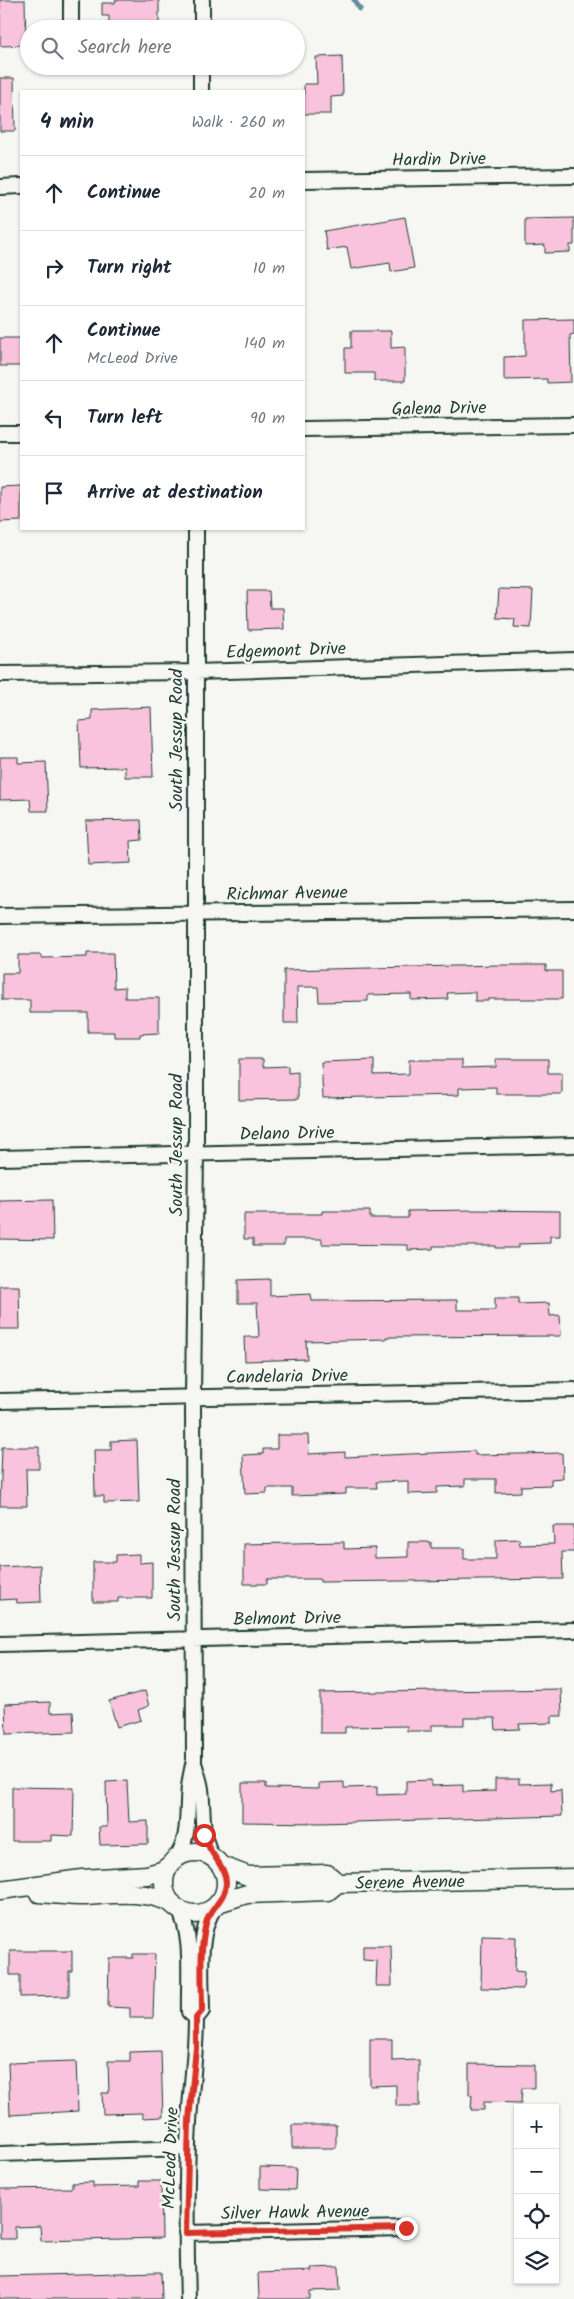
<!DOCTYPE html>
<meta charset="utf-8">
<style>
:root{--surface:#fff;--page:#f6f6f7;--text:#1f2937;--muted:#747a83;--line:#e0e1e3}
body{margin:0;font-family:Kalam,sans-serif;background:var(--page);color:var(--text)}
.controls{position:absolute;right:15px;bottom:15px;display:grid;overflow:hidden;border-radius:0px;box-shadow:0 1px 4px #0004}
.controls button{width:45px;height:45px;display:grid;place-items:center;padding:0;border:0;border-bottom:1px solid var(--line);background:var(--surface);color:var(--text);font:25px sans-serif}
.stop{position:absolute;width:15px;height:15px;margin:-11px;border:4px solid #d93025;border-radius:50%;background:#fff}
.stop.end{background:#d93025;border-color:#fff;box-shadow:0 1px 5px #0008}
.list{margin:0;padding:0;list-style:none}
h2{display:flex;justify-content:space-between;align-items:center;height:65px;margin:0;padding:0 20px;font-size:21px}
h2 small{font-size:16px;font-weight:400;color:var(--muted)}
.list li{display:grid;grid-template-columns:32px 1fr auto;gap:15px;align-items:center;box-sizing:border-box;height:75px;padding:0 20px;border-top:1px solid var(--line)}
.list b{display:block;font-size:19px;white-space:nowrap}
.list p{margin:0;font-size:16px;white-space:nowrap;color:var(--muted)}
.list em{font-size:16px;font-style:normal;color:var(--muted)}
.icon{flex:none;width:28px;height:28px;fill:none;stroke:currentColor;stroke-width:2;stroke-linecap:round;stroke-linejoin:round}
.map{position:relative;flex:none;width:574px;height:2299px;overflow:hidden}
.search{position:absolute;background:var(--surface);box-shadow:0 1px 4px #0004;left:20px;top:20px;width:285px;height:55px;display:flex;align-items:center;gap:12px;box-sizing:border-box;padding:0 18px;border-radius:28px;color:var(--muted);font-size:19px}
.panel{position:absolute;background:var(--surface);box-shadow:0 1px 4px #0004;left:20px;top:90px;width:285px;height:440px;border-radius:0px}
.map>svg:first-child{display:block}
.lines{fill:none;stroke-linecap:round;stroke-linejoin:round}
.stream{stroke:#5e8d9f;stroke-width:5}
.building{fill:#f9c3dd;stroke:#1f3d34}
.minor-casing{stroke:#1f3d34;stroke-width:18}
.tertiary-casing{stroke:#1f3d34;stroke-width:21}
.minor{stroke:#f6f6f2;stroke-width:14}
.tertiary{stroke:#f6f6f2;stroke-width:18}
.route{stroke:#d93025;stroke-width:6}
.labels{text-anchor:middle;stroke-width:5;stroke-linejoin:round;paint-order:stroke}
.street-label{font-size:18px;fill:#1f3d34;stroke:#f6f6f2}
</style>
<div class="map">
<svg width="574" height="2299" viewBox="0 0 574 2299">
<rect width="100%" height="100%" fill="#f6f6f2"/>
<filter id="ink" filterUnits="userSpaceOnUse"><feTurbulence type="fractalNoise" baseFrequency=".02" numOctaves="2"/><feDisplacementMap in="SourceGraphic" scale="10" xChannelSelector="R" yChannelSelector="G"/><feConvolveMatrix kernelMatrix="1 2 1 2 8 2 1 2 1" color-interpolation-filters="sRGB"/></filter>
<g filter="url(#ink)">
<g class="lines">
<path class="stream" d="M354 0 360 9"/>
</g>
<path class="building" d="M0 0H25L26 45 0 46Z
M115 0H159V29H109V16H102V3H115Z
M342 56 343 96 331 97V114H304V84H317L316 57Z
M0 78H14L15 131H0Z
M405 217 414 268 391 272 390 263 351 269 347 247 327 250 324 231Z
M574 218V245H570V252L545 253V245L525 246V219Z
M574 319V334L570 335 571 382 547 383V379L504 380V357L525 356V320Z
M351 331H391V348L405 347V381H374V373H345V348H351Z
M0 338H21V366H0Z
M21 486V521L0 522V487Z
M499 589 533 590 531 628 514 627 515 619 497 618Z
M247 591H269L270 608H283L284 629 248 630Z
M151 707 153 777H125V767L81 768 79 721 92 720V710Z
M0 757H18V763L46 762 48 811H31L30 799 0 800Z
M141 820 142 840 130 841 131 863 88 865 86 821Z
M87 953H113L114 988 125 987V998H159V1033L140 1034V1037H114V1032H88V1013H30V1000H2V973H18V955H42V958L87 957Z
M498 965H546V971H562V999H488V1001H475V992L447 993 448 999 411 1000V994L368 995V1001L319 1002 318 987H297L298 1023H284V970Z
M239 1059H263V1067L288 1066V1073L298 1072V1099L239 1100Z
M496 1059H548V1073H562V1094H496V1087L459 1088V1095L323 1098 321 1062 374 1060V1075L409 1074V1060H462V1068L496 1067Z
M52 1200 53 1240 0 1239V1201Z
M474 1210 560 1211V1236H550V1243L519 1244V1248H496V1246H433V1249L408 1250V1245L322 1244V1239H284V1246H253V1239H244V1214H322V1211H370V1218H408V1211Z
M270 1279V1296L311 1294 312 1301 457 1300V1310H495V1298H518V1304L549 1303 550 1316 560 1315 561 1336 386 1337V1339L306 1341 307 1359 245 1361 244 1337H259L257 1303H238V1280Z
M0 1286H19L20 1329H0Z
M277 1435H308L309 1454 345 1452V1457L475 1451V1455L562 1453 563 1478 551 1479V1485L521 1486V1492L496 1493V1479H465V1486L437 1487V1493L408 1494V1481L376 1482 377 1488H346V1494L292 1496V1488H267V1493L245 1494 243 1455 263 1454V1449H277Z
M137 1440 139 1502 104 1503V1496H95L94 1450H111V1441Z
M2 1447H39V1469H26L27 1506H0Z
M553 1526H574V1552H562L563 1579 320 1582V1579H267V1584H244V1544L344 1542V1549L375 1548V1558L408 1557V1542H431V1548H464V1559H496V1540L519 1539 520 1545 554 1544Z
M139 1554V1563L152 1562V1598H118V1602H93V1562H116V1555Z
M40 1565 41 1602 17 1603 16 1599 0 1600V1567Z
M561 1689 562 1716H552V1723L519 1724 520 1729 496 1730 495 1718H464V1725H432V1731H407V1726L345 1727V1733H320V1693Z
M145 1691 149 1706 138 1710 141 1720 117 1727 109 1701Z
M50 1702V1713L73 1712 74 1732 6 1734 5 1704Z
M495 1779H519V1784L551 1783V1791L561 1790 562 1816 320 1823 242 1822V1783H266V1788L319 1789V1783L344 1782V1788L377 1787V1795L406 1794V1781L431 1780V1786L463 1785V1792L495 1791Z
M127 1781 129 1822 148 1821V1844L100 1845 99 1827H107L106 1782Z
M12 1787 74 1788 73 1836 51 1835V1841H12Z
M482 1936 516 1937 515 1971 524 1972 523 1989 481 1988Z
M363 1946H391L392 1986H376L377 1961 363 1960Z
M10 1951H72V1971H69V1996L20 1997V1975H10Z
M133 1954H155L153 2018H130V2008L108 2007 109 1958H133Z
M370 2039H392V2061L419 2060V2106H396V2085L370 2086Z
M161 2051 163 2117 142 2118V2113L103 2114 102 2093H109L108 2061H130V2052Z
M76 2061 78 2111 10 2115 8 2063Z
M469 2064 534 2065V2088H522L521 2103 484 2102V2110H471L472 2095H469Z
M292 2125H336V2148H292Z
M260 2167 296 2168 295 2190 260 2189Z
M139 2181H161L162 2238 41 2241 40 2226 15 2227V2239H0V2189L72 2188V2183L93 2182V2187L139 2186Z
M339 2267 340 2290 310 2291V2299H259L258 2273 312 2271 311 2268Z
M161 2272 162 2299H0V2276Z"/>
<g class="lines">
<g class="minor-casing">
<path id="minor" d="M71 29V0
M202 29V0
M201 91V66
M304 180 574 176
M0 187 21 186
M304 429 574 425
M0 433H21
M0 674 195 672 574 660
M0 916 574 909
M0 1158 574 1145
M0 1401 574 1390
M0 1644 574 1630
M195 1766C197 1774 200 1781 201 1789 204 1813 200 1837 213 1858
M176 1858C191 1837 186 1812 189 1787 190 1778 192 1769 194 1760L193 1397 196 1153V529
M178 1908C194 1934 188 1980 189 2012L196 2018
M0 2154 188 2148
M186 2233 406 2228
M188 2299C186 2240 186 2181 189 2122 191 2087 196 2053 196 2018L202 2011C202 1981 196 1932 215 1907"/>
</g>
<g class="tertiary-casing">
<path id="tertiary" d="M164 1883a31 31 0 1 1 62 0a31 31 0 1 1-62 0Z
M222 1866 248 1876 327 1874 338 1883 574 1878
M0 1890 82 1879 147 1875 162 1871 170 1865
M39 1893C54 1894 70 1896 85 1896 116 1894 144 1890 172 1903
M218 1903 247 1894 328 1891 338 1883"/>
</g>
<use href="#minor" class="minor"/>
<use href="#tertiary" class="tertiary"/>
</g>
</g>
<g class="lines" filter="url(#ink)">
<path class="route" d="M204 1835C208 1854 226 1865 226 1883 226 1899 210 1908 206 1923 199 1951 202 1983 202 2011L196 2018V2048L189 2120 186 2233 406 2228"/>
</g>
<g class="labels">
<g class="street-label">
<text transform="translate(439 159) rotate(-1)" y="6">Hardin Drive</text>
<text transform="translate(439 408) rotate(-1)" y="6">Galena Drive</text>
<text transform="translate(286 650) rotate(-2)" y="6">Edgemont Drive</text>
<text transform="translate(176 740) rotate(-90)" y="6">South Jessup Road</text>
<text transform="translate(287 893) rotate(-1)" y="6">Richmar Avenue</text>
<text transform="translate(287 1133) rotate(-1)" y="6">Delano Drive</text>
<text transform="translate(176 1145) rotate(-90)" y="6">South Jessup Road</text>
<text transform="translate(287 1376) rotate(-1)" y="6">Candelaria Drive</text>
<text transform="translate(174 1550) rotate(-90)" y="6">South Jessup Road</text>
<text transform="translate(287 1618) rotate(-1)" y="6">Belmont Drive</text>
<text transform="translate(410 1882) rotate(-1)" y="6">Serene Avenue</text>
<text transform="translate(170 2158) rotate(-88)" y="6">McLeod Drive</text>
<text transform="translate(295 2212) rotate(-1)" y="6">Silver Hawk Avenue</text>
</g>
</g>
</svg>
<div class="controls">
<button>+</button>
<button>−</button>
<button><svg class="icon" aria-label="locate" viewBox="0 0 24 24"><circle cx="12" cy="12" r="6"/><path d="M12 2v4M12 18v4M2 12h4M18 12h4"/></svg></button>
<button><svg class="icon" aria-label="layers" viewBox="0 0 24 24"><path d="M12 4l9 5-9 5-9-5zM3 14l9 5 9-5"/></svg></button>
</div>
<div class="stop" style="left:204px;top:1835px"></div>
<div class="stop end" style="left:406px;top:2228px"></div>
<div class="search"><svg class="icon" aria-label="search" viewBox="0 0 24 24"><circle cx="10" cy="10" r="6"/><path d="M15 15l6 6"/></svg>Search here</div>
<section class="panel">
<h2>4 min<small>Walk · 260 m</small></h2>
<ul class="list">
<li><svg class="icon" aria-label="ahead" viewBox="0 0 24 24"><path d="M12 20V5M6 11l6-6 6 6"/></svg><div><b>Continue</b></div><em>20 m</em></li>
<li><svg class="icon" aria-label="right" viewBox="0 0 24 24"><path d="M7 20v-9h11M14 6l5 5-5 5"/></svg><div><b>Turn right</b></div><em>10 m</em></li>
<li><svg class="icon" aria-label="ahead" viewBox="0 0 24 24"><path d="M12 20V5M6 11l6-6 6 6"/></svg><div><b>Continue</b><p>McLeod Drive</p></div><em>140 m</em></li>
<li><svg class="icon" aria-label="left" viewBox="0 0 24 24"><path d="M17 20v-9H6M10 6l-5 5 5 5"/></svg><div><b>Turn left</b></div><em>90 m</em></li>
<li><svg class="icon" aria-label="arrive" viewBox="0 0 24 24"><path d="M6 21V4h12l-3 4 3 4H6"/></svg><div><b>Arrive at destination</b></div></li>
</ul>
</section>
</div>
